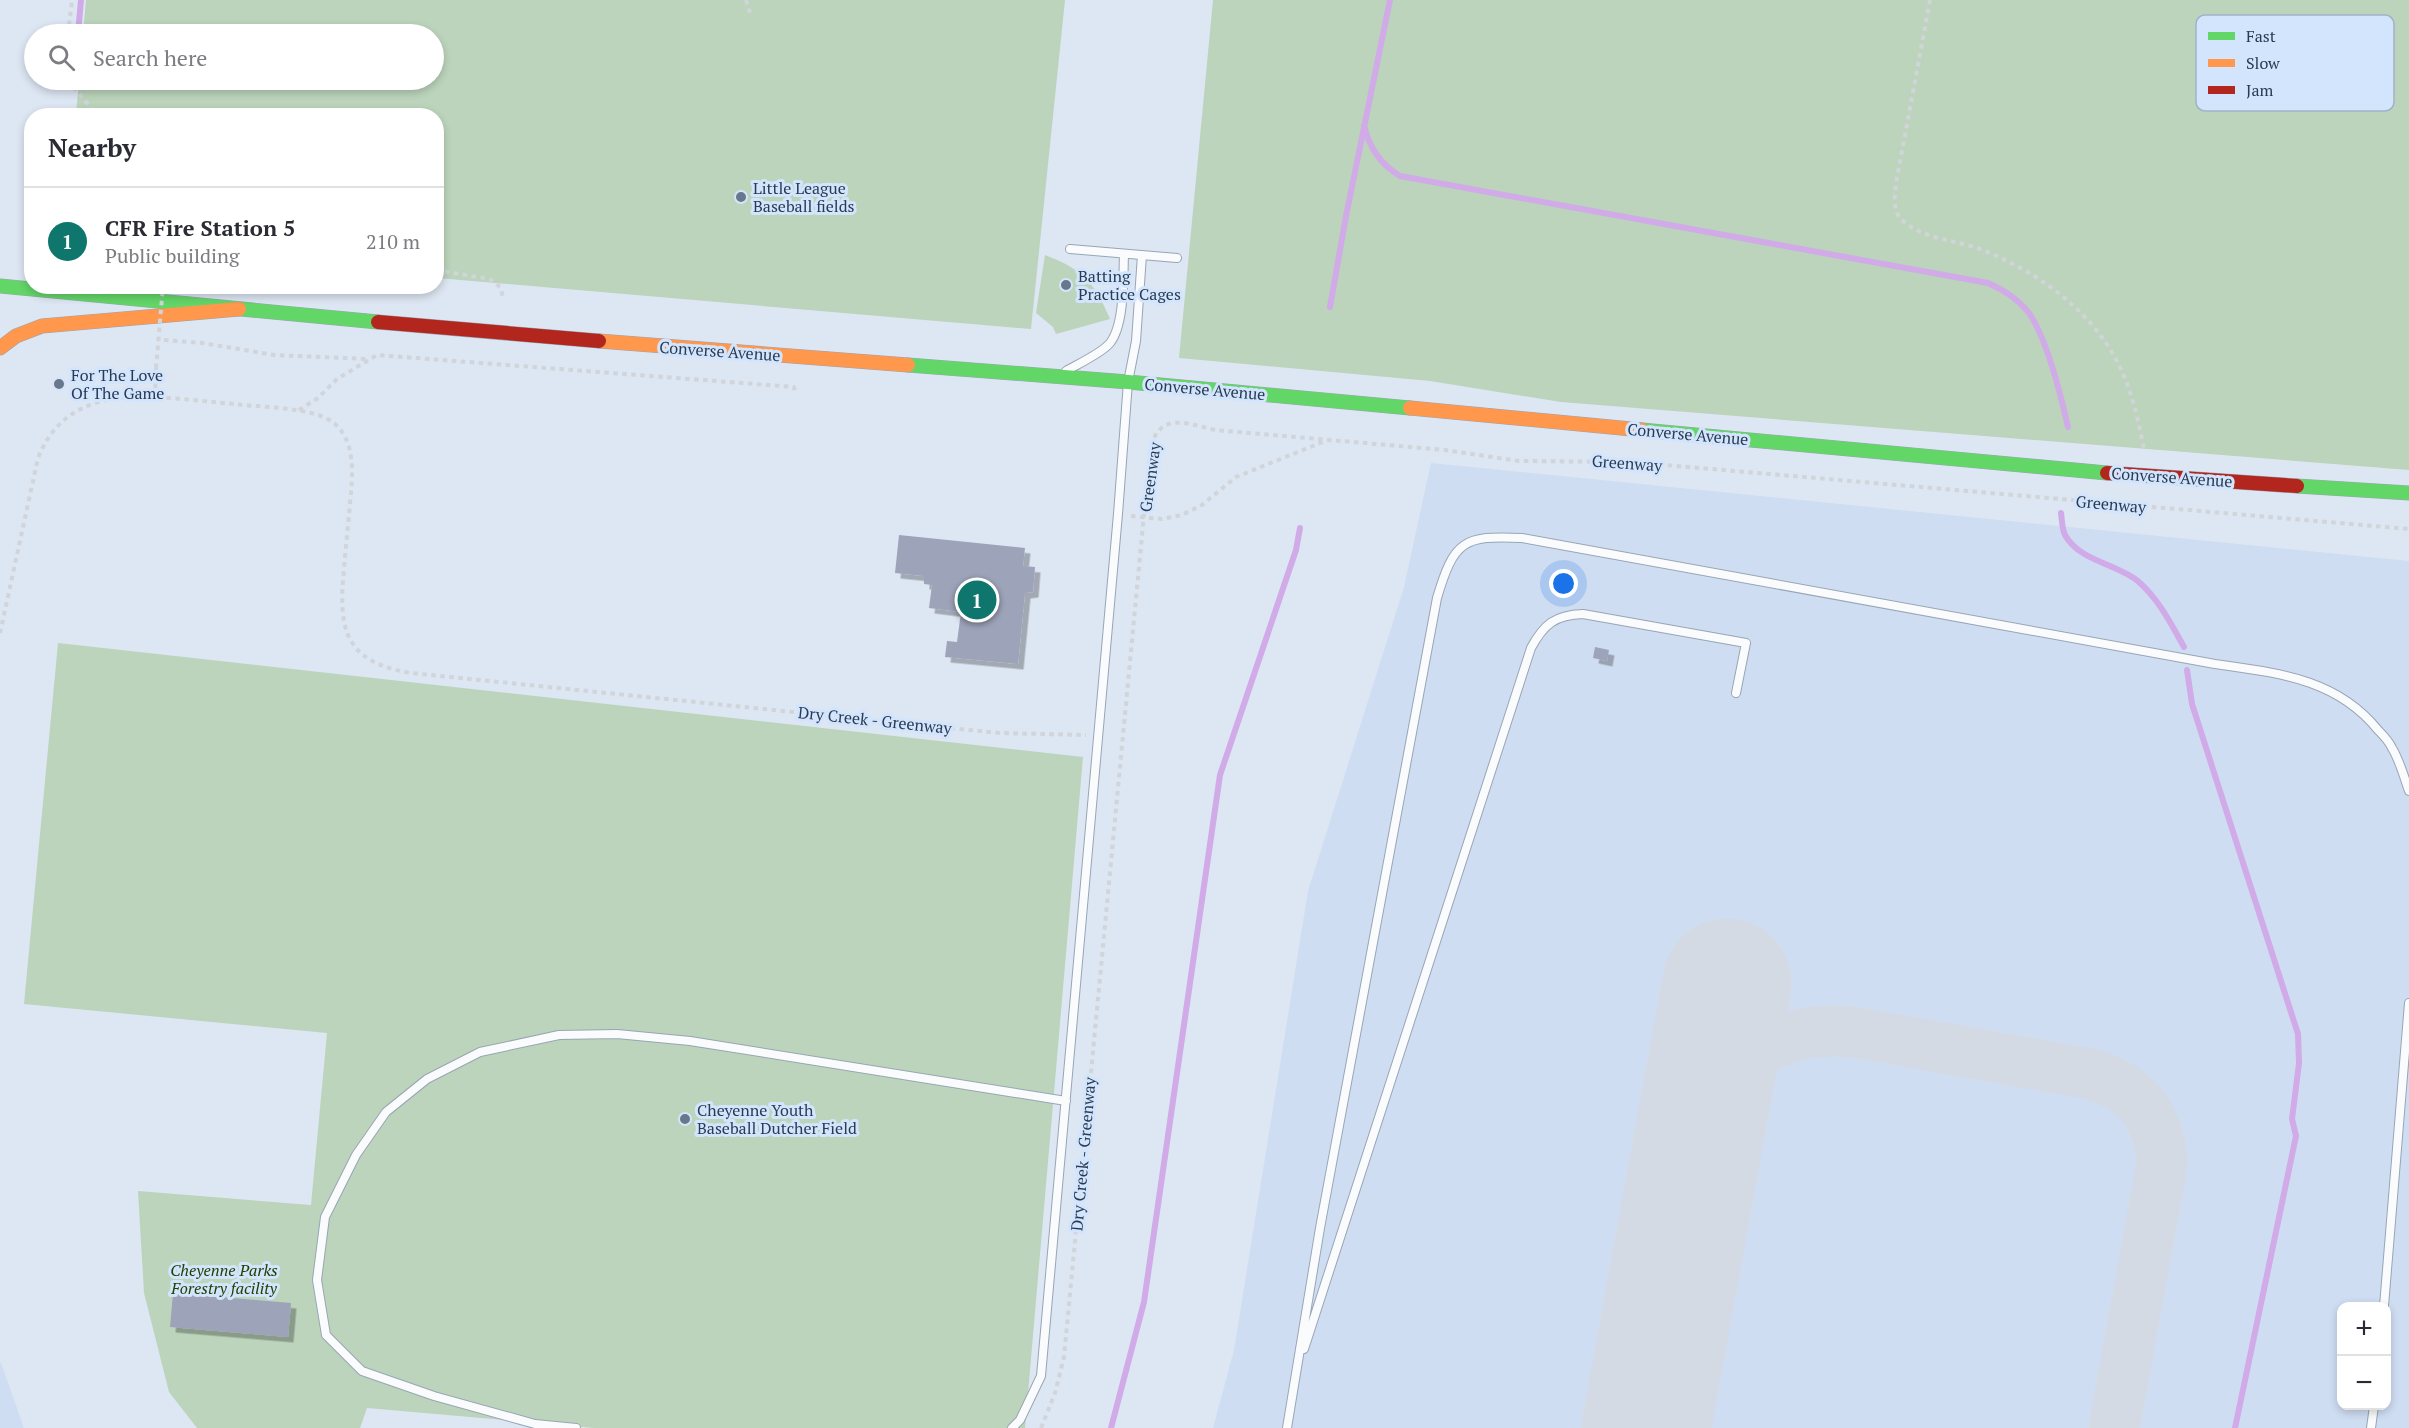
<!DOCTYPE html>
<meta charset="utf-8">
<style>
:root{--surface:#fff;--page:#f7f7f7;--text:#2b2b33;--muted:#7c7c81;--line:#e1e1e2;--accent:#0f766e}
body{margin:0;font-family:"PT Serif",serif;background:var(--page);color:var(--text)}
.controls{position:absolute;right:18px;bottom:18px;display:grid;overflow:hidden;border-radius:12px;box-shadow:0 3px 9px #0003}
.controls button{width:54px;height:54px;display:grid;place-items:center;padding:0;border:0;border-bottom:2px solid var(--line);background:var(--surface);color:var(--text);font:30px sans-serif}
.you{position:absolute;left:1564px;top:584px;width:21px;height:21px;margin:-15px;border:4px solid #fff;border-radius:50%;background:#1a73e8;box-shadow:0 0 0 9px #1a73e833}
.badge{display:grid;place-items:center;width:39px;height:39px;border-radius:50%;background:var(--accent);color:#fff;font-size:20px;font-weight:700}
.pin{position:absolute;translate:-50% -50%;border:3px solid #fff;box-shadow:0 2px 6px #0006}
.list{margin:0;padding:0;list-style:none}
h2{display:flex;justify-content:space-between;align-items:center;height:78px;margin:0;padding:0 24px;font-size:26px}
h2 small{font-size:20px;font-weight:400;color:var(--muted)}
.list li{display:grid;grid-template-columns:39px 1fr auto;gap:18px;align-items:center;box-sizing:border-box;height:108px;padding:0 24px;border-top:2px solid var(--line)}
.list b{display:block;font-size:22px;white-space:nowrap}
.list p{margin:0;font-size:20px;white-space:nowrap;color:var(--muted)}
.list em{font-size:20px;font-style:normal;color:var(--muted)}
.icon{flex:none;width:33px;height:33px;fill:none;stroke:currentColor;stroke-width:2;stroke-linecap:round;stroke-linejoin:round}
.map{position:relative;flex:none;width:2409px;height:1428px;overflow:hidden}
.search{position:absolute;background:var(--surface);box-shadow:0 3px 9px #0003;left:24px;top:24px;width:420px;height:66px;display:flex;align-items:center;gap:15px;box-sizing:border-box;padding:0 21px;border-radius:33px;color:var(--muted);font-size:22px}
.panel{position:absolute;background:var(--surface);box-shadow:0 3px 9px #0003;left:24px;top:108px;width:420px;height:186px;border-radius:24px}
.map>svg:first-child{display:block}
.built{fill:#cfddf2;fill-rule:evenodd}
.green{fill:#bcd4bc}
.lines{fill:none;stroke-linecap:round;stroke-linejoin:round}
.stream{stroke:#d1aae8;stroke-width:6}
.taxiway{stroke:#d4dae3;stroke-width:51}
.runway{stroke:#d4dae3;stroke-width:129}
.building{fill:#9da3b9;filter:url(#shadow)}
.lane-casing{stroke:#99a5b4;stroke-width:10}
.fast-casing{stroke:#99a5b4;stroke-width:15}
.slow-casing{stroke:#99a5b4;stroke-width:15}
.jam-casing{stroke:#99a5b4;stroke-width:15}
.path{stroke:#d1d4d9;stroke-width:4;stroke-dasharray:4.5 4.5;stroke-linecap:butt}
.lane{stroke:#fafbfd;stroke-width:8}
.fast{stroke:#63d668;stroke-width:14}
.slow{stroke:#ff974d;stroke-width:14}
.jam{stroke:#b3261e;stroke-width:14}
.path-bridge{stroke:#d1d4d9;stroke-width:4;stroke-dasharray:4.5 4.5;stroke-linecap:butt}
.poi-dot{fill:#68778b;stroke:#d3e5fd;stroke-width:2}
.labels{text-anchor:middle;stroke-width:6;stroke-linejoin:round;paint-order:stroke}
.poi-label{font-size:16px;fill:#293b53;stroke:#d3e5fd;text-anchor:start}
.street-label{font-size:16px;fill:#293b53;stroke:#d3e5fd}
.park-label{font-size:16px;font-style:italic;fill:#1d4102;stroke:#d3e5fd}
.key{fill:#d3e5fd;stroke:#a0b2ca;stroke-width:1.5}
.key-label{font-size:16px;fill:#293b53}
</style>
<div class="map">
<svg width="2409" height="1428" viewBox="0 0 2409 1428">
<defs>
<filter id="shadow"><feDropShadow dx="5.5" dy="5.5" stdDeviation="0" flood-color="#0004"/></filter>
</defs>
<rect width="100%" height="100%" fill="#dde6f3"/>
<path class="built" d="M1431 463 2409 561V1428H1213L1234 1350 1308 891 1404 587ZM2342 1306H2386V1406H2342Z
M0 1363H1L24 1428H0Z"/>
<path class="green" d="M86 0H1065L1031 329 437 278 436 116 76 115 79 80H434V34H83Z
M1213 0H2409V470L1561 402 1430 381 1179 358Z
M1045 255C1082 269 1095 283 1110 319L1056 334 1053 327 1036 313Z
M58 643 1083 757 1025 1428H594L367 1408 360 1428H197L169 1392 144 1293 138 1191 311 1205 327 1033 24 1004Z"/>
<g class="lines">
<path class="stream" d="M78 34 81 0
M1364 125C1369 148 1380 164 1400 176L1988 283C2004 290 2018 299 2029 313 2047 339 2061 396 2068 427
M1330 307 1346 216 1390 0
M2061 513C2062 520 2062 529 2065 535 2080 562 2119 564 2139 582 2160 601 2171 624 2184 647
M2187 670 2192 704 2298 1034 2299 1063 2292 1119 2296 1136 2235 1428
M1111 1428 1144 1302 1220 775 1296 550 1300 528"/>
<path class="taxiway" d="M1694 1161C1701 1138 1706 1115 1718 1095 1746 1045 1799 1026 1853 1032L2090 1074C2136 1086 2160 1117 2162 1164L2114 1428"/>
<path class="runway" d="M1646 1428 1727 983"/>
</g>
<path class="building" d="M899 535 1025 548 1023 566 1035 567 1033 592 1025 593 1018 664 945 657 947 641 957 642 961 612 929 608 932 585 924 584V576L895 573Z
M1595 647 1609 650 1607 661 1593 658Z
M173 1293 291 1303 288 1337 170 1327Z"/>
<g class="lines">
<g class="lane-casing">
<path id="lane" d="M1070 249 1177 258
M1066 371C1078 364 1102 353 1110 343 1125 324 1123 277 1124 254
M2384 1306 2409 1003
M1304 1349 1531 648C1544 624 1555 615 1583 614L1746 643 1736 693
M576 1428 535 1424 434 1396 362 1371 326 1335 317 1280 325 1217 356 1155 386 1112 427 1079 480 1052 559 1035 617 1034 690 1041 1066 1101
M1012 1428 1020 1420 1041 1376 1118 514 1128 382 1136 341 1142 255
M1287 1428 1320 1228 1437 598C1454 541 1463 535 1522 538L2215 664C2277 673 2336 678 2378 730 2383 735 2389 741 2392 748 2400 761 2404 777 2409 791
M2371 1428 2374 1406"/>
</g>
<g class="fast-casing">
<path id="fast" d="M0 286 378 322
M908 365 1128 382 1410 408
M1642 430 2107 473
M2297 486 2409 493"/>
</g>
<g class="slow-casing">
<path id="slow" d="M599 341 908 365
M0 348 16 336 42 326 239 309
M1410 408 1642 430"/>
</g>
<g class="jam-casing">
<path id="jam" d="M378 322 599 341
M2107 473 2297 486"/>
</g>
<path class="path" d="M746 0 750 13
M1930 0 1897 178C1895 192 1891 211 1903 221 1924 239 1955 240 1980 249 2046 275 2107 321 2130 392 2136 410 2140 430 2144 449
M68 34 72 0
M68 80 75 89 98 116
M436 270 490 279 500 287 504 300
M164 340 202 343 274 355 368 359
M155 397 156 368
M299 410 318 398 337 379 377 355 794 387 795 394
M1131 516 1162 519 1182 515 1202 505 1236 477 1325 441
M0 633 38 458C55 416 86 400 130 397 164 396 200 401 234 404 260 407 289 407 315 414 322 416 329 419 335 424 354 441 353 469 351 492 349 518 346 543 344 569 338 629 344 662 411 673L999 733 1086 735
M1041 1428 1055 1393 1064 1357 1150 451C1158 411 1186 423 1215 430L1445 450 1519 461 1630 462 2409 529"/>
<use href="#lane" class="lane"/>
<use href="#fast" class="fast"/>
<use href="#slow" class="slow"/>
<use href="#jam" class="jam"/>
<path class="path-bridge" d="M156 368 163 286"/>
</g>
<g class="poi-dot">
<circle cx="741" cy="197" r="6"/>
<circle cx="1066" cy="285" r="6"/>
<circle cx="59" cy="384" r="6"/>
<circle cx="685" cy="1119" r="6"/>
</g>
<g class="labels">
<g class="poi-label">
<text x="753" y="194">Little League<tspan x="753" dy="18">Baseball fields</tspan></text>
<text x="1078" y="282">Batting<tspan x="1078" dy="18">Practice Cages</tspan></text>
<text x="71" y="381">For The Love<tspan x="71" dy="18">Of The Game</tspan></text>
<text x="697" y="1116">Cheyenne Youth<tspan x="697" dy="18">Baseball Dutcher Field</tspan></text>
</g>
<g class="street-label">
<text transform="translate(720 351) rotate(4)" y="6">Converse Avenue</text>
<text transform="translate(1205 389) rotate(5)" y="6">Converse Avenue</text>
<text transform="translate(1688 434) rotate(5)" y="6">Converse Avenue</text>
<text transform="translate(1627 463) rotate(4)" y="6">Greenway</text>
<text transform="translate(1150 477) rotate(-82)" y="6">Greenway</text>
<text transform="translate(2172 477) rotate(4)" y="6">Converse Avenue</text>
<text transform="translate(2111 504) rotate(5)" y="6">Greenway</text>
<text transform="translate(875 720) rotate(6)" y="6">Dry Creek - Greenway</text>
<text transform="translate(1083 1154) rotate(-85)" y="6">Dry Creek - Greenway</text>
</g>
<g class="park-label">
<text x="224" y="1276">Cheyenne Parks<tspan x="224" dy="18">Forestry facility</tspan></text>
</g>
</g>
<rect x="2196" y="15" width="198" height="96" rx="9" class="key"/>
<rect x="2208" y="32" width="27" height="8" fill="#63d668"/>
<rect x="2208" y="59" width="27" height="8" fill="#ff974d"/>
<rect x="2208" y="86" width="27" height="8" fill="#b3261e"/>
<g class="key-label">
<text x="2246" y="42">Fast</text>
<text x="2246" y="69">Slow</text>
<text x="2246" y="96">Jam</text>
</g>
</svg>
<div class="controls">
<button>+</button>
<button>−</button>
</div>
<div class="you"></div>
<div class="pin badge" style="left:977px;top:600px">1</div>
<div class="search"><svg class="icon" aria-label="search" viewBox="0 0 24 24"><circle cx="10" cy="10" r="6"/><path d="M15 15l6 6"/></svg>Search here</div>
<section class="panel">
<h2>Nearby<small></small></h2>
<ul class="list">
<li><span class="badge">1</span><div><b>CFR Fire Station 5</b><p>Public building</p></div><em>210 m</em></li>
</ul>
</section>
</div>
